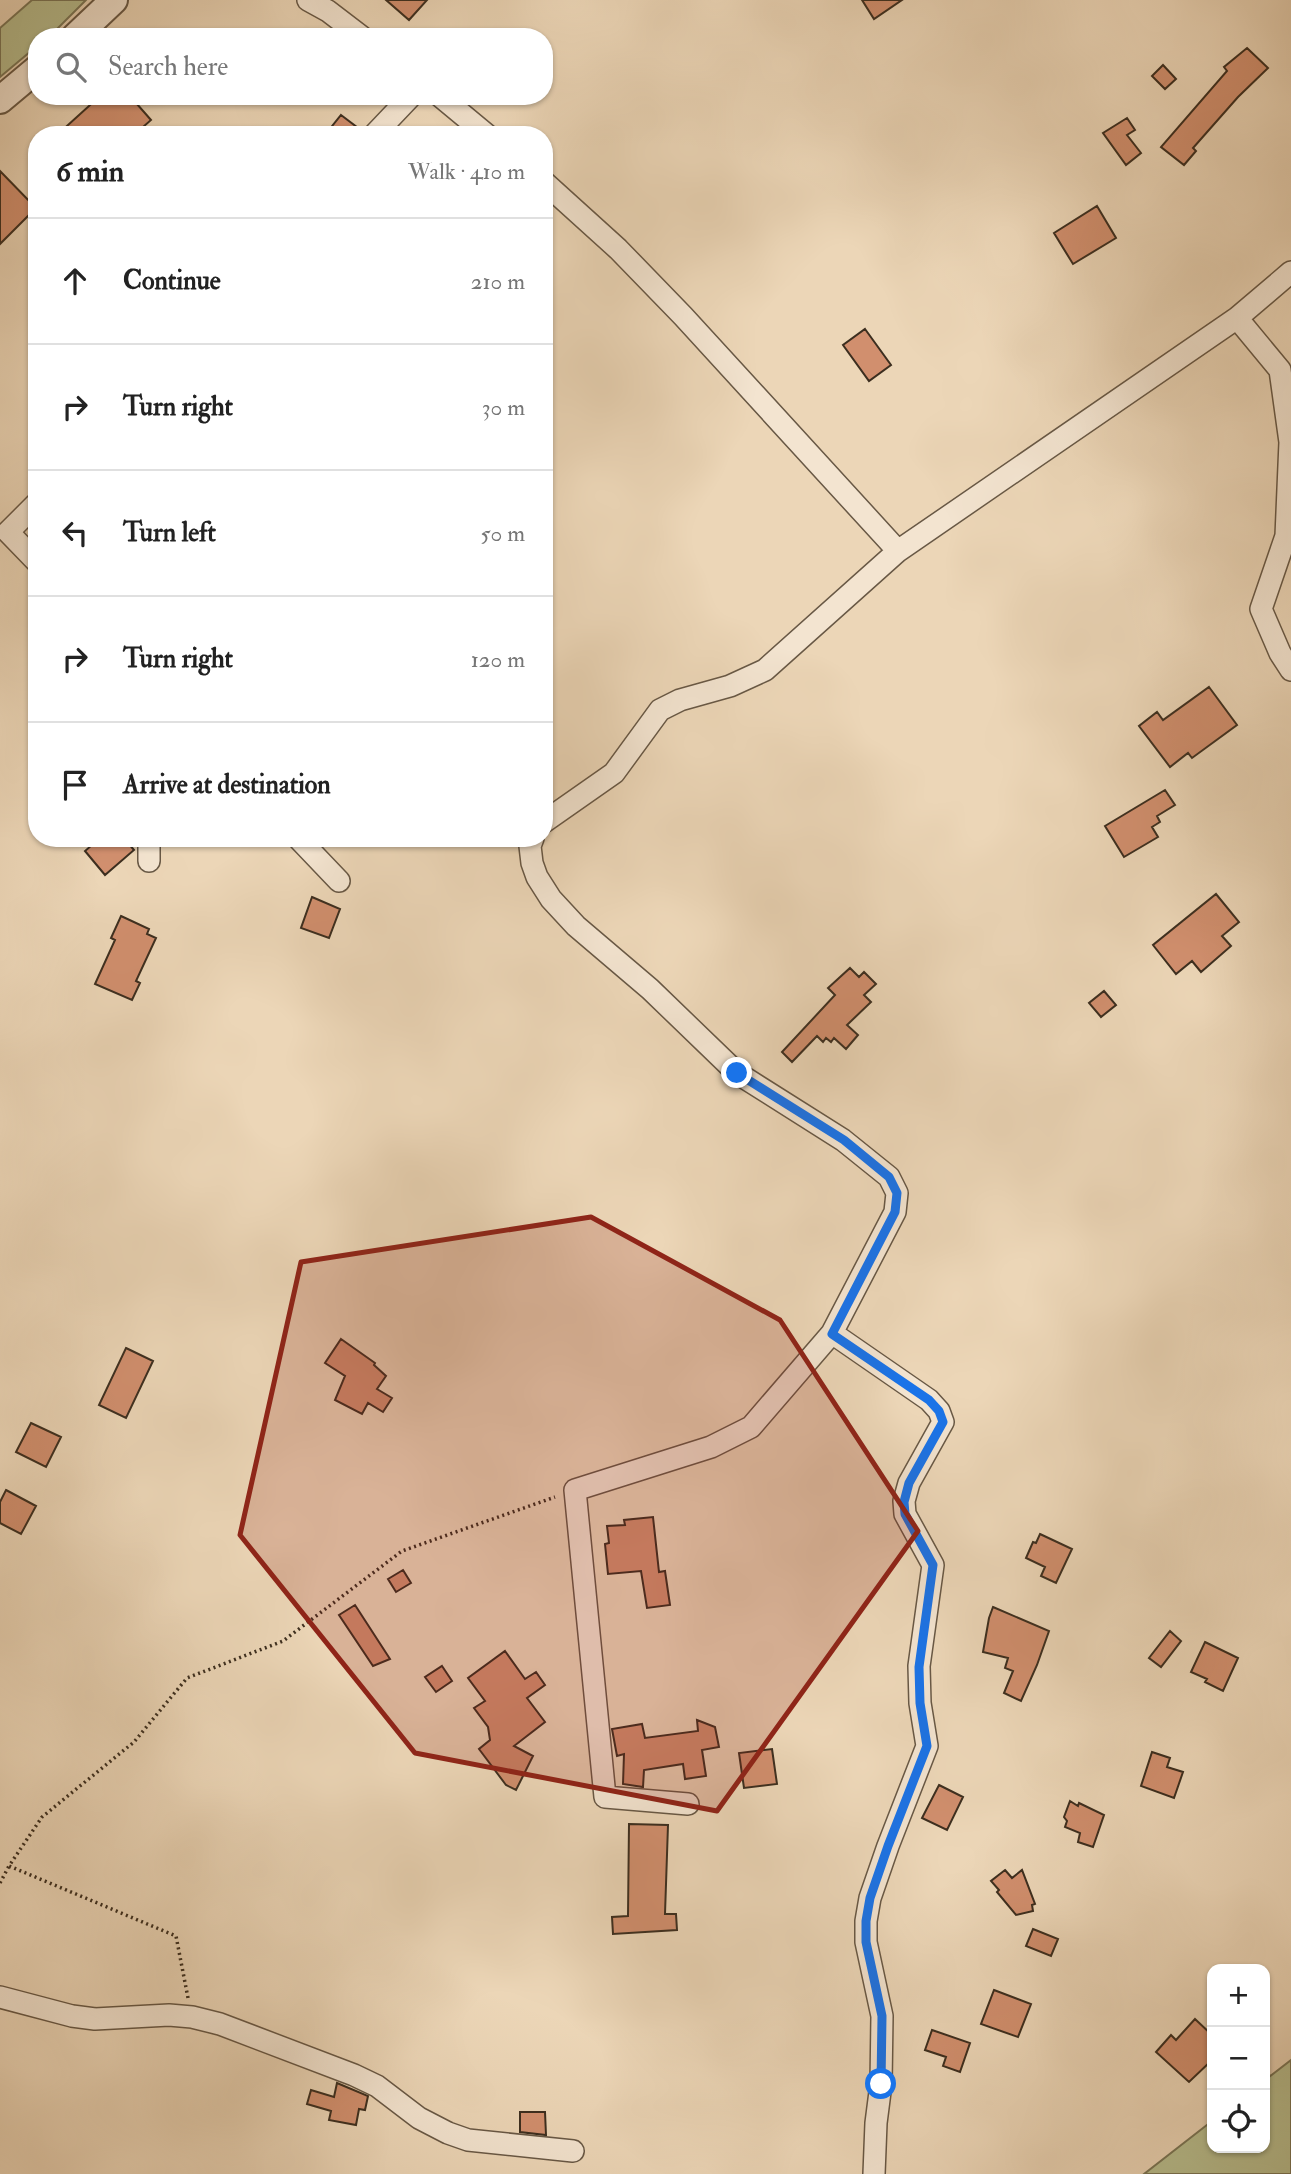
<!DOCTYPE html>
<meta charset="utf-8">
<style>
:root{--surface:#fff;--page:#f2f2f2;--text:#222;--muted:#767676;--line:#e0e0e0}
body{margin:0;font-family:"IM FELL Double Pica",serif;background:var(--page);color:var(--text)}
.controls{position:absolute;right:21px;bottom:21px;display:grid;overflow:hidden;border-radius:14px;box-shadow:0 2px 5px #0004}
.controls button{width:63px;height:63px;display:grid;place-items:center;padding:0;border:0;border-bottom:2px solid var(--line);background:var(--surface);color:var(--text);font:35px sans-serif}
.stop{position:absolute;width:21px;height:21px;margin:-16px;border:5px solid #1a73e8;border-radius:50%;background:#fff}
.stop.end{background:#1a73e8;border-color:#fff;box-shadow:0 2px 7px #0008}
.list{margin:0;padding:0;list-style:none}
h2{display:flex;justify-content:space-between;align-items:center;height:91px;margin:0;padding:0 28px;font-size:30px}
h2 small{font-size:23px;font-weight:400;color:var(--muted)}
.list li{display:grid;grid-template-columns:46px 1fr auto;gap:21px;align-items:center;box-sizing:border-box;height:126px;padding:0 28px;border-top:2px solid var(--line)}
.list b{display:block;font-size:26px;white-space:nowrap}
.list em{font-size:23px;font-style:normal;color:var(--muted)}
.icon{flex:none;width:38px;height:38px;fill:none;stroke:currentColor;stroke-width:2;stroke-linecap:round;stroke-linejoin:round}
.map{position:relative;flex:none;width:1291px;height:2174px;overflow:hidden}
.search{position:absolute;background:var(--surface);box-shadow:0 2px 5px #0004;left:28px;top:28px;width:525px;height:77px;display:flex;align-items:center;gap:18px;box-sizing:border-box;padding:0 24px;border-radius:28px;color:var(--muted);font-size:26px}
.panel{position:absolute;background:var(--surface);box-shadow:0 2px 5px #0004;left:28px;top:126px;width:525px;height:721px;border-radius:28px}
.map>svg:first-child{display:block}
.green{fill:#b7be8f;stroke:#7a7657;stroke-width:2}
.building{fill:#d18f6e;stroke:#3c2e1f;stroke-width:2}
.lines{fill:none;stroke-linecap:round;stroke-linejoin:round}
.minor-casing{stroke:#685845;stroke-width:24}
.tertiary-casing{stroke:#685845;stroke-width:30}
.path{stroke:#3c2e1f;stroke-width:3.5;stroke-dasharray:2 3.5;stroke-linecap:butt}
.minor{stroke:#f3e4d0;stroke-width:21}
.tertiary{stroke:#f3e4d0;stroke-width:26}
.route{stroke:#1a73e8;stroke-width:9}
.marked{fill:#8f2418;fill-opacity:0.2;stroke:#8f2418;stroke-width:5;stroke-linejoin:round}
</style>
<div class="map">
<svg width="1291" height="2174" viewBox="0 0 1291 2174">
<rect width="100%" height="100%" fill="#ecd6b7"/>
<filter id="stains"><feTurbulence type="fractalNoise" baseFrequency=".00286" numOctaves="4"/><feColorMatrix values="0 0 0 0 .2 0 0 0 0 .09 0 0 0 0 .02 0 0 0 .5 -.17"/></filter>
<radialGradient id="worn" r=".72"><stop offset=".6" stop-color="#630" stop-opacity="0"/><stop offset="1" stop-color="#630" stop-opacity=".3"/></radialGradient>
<path class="green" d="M32 0H86L49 37H37V46L0 77V28Z
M1291 2060V2174H1144L1212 2121V2148H1265V2080Z"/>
<path class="building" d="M386 0H427L409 20Z
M862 0H902L874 19Z
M1247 48 1268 68 1238 97 1193 148 1196 151 1184 165 1161 147 1227 71 1224 67Z
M1163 65 1176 79 1165 89 1152 76Z
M100 96H130L151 120 134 135H57Z
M341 115 362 131 361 135H325Z
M1127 118 1135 130 1127 135 1141 153 1126 165 1103 133Z
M0 171 36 208 0 244Z
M1097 206 1116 238 1073 264 1054 233Z
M865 329 891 365 869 381 843 345Z
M1209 687 1237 725 1192 758 1188 753 1170 767 1139 726 1157 712 1163 720Z
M1165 790 1175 805 1157 816 1160 822 1152 827 1158 837 1124 857 1105 826Z
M100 838H124L134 850 105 875 85 851Z
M1216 894 1239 922 1222 936 1231 946 1201 972 1192 961 1176 974 1153 945Z
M312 897 340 909 329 938 301 928Z
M121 916 149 929 147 934 156 938 136 981 140 983 132 1000 95 984 115 940 111 938Z
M850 968 859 977 864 972 876 984 864 995 871 1002 847 1025 858 1035 846 1049 834 1038 831 1042 826 1038 823 1042 817 1036 792 1062 782 1052 835 995 828 988Z
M1104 991 1116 1005 1101 1017 1089 1003Z
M341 1339 375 1363 374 1365 386 1376 377 1389 392 1398 383 1412 368 1403 362 1414 335 1400 345 1376 325 1363Z
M126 1348 153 1361 126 1418 99 1405Z
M31 1423 61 1437 46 1467 16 1452Z
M6 1490 36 1506 21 1534 0 1523V1502Z
M653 1517 659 1572 665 1571 670 1605 647 1608 641 1571 608 1574 605 1544 609 1543 607 1526 625 1525 624 1520Z
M1040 1534 1072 1549 1056 1583 1041 1576 1045 1567 1026 1558 1033 1542 1036 1543Z
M403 1570 411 1583 396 1592 388 1579Z
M355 1605 390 1659 373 1666 339 1615Z
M993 1607 1049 1631 1037 1665 1021 1701 1004 1693 1013 1671 1005 1668 1008 1658 983 1652 989 1618Z
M1170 1631 1181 1641 1161 1667 1149 1658Z
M1205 1642 1238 1658 1223 1691 1205 1682 1207 1679 1191 1672Z
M505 1651 525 1679 536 1672 545 1685 527 1698 545 1722 514 1746 533 1756 516 1790 506 1785 479 1749 490 1740 488 1727 474 1708 485 1701 468 1678Z
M442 1666 452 1681 436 1692 425 1677Z
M697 1720 715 1727 719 1747 702 1750 706 1776 685 1779 683 1764 644 1770 643 1787 623 1784 624 1754 617 1756 612 1729 642 1724 645 1738 698 1731Z
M772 1749 777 1784 744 1788 739 1753Z
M1152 1752 1170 1758 1167 1767 1183 1772 1174 1798 1141 1786Z
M939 1785 963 1797 947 1830 922 1818Z
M1070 1801 1078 1806 1079 1803 1104 1815 1093 1847 1078 1842 1080 1833 1065 1827 1067 1821 1064 1817Z
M629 1824 668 1825 665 1914H676L677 1930 613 1934 612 1917 628 1916Z
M1005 1870 1012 1878 1022 1870 1035 1904 1032 1905 1033 1911 1016 1915 997 1892 999 1890 991 1881Z
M1033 1929 1058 1939 1051 1956 1026 1946Z
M994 1990 1031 2004 1018 2037 981 2024Z
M1195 2019 1212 2035V2060L1189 2082 1156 2052 1171 2035 1176 2040Z
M932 2030 970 2043 960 2072 943 2066 946 2057 925 2050Z
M337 2083 368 2096 365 2110 359 2109 356 2125 329 2120 331 2111 307 2104 311 2090 334 2097Z
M520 2112H545L546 2135 520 2132Z"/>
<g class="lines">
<g class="minor-casing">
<path id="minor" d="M308 0 328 11 362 37
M440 96 487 135
M374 135 411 96
M544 182 618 249 683 316 898 551
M1291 272 1237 318 1280 370 1290 442 1286 536 1261 609 1280 653 1291 670
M37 503 8 532 37 562
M544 822 614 773 660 710 680 700 730 686 765 670 898 551 1237 318
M149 838V861
M298 838 339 881
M533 838 530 846 532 863 537 877 551 899 576 926 650 989 737 1073 843 1140 889 1177 897 1193 895 1212 832 1333 751 1427 711 1447 575 1490 605 1797 688 1804
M832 1333 929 1400 939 1411 943 1422 909 1483 904 1501 905 1514 933 1565 919 1666 920 1703 927 1746 888 1846 870 1898 866 1921V1942L882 2016 881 2084 876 2123 874 2174
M0 1997 72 2016 95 2019 169 2015 192 2017 220 2024 354 2075 377 2086 419 2118 448 2133 468 2140 573 2151"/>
</g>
<g class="tertiary-casing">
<path id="tertiary" d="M75 37 114 0
M0 100 37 69"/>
</g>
<path class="path" d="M0 1883 9 1866
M188 1998 176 1936 9 1866 42 1817 134 1742 187 1678 283 1641 402 1551 555 1497"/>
<use href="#minor" class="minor"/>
<use href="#tertiary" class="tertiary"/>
</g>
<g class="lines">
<path class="route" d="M737 1073 844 1140 889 1177 897 1193 895 1212 832 1334 929 1400 939 1411 943 1422 909 1483 904 1502 905 1514 933 1565 919 1667 920 1703 927 1746 888 1846 870 1898 866 1921V1942L882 2016 881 2084"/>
</g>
<path class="marked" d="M591 1217 780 1320 918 1531 717 1811 415 1753 240 1535 301 1262Z"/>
<rect width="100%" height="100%" filter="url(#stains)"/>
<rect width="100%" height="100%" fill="url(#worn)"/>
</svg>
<div class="controls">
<button>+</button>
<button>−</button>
<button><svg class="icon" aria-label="locate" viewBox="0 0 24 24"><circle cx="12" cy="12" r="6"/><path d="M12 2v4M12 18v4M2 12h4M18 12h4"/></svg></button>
</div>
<div class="stop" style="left:881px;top:2084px"></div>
<div class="stop end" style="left:737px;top:1073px"></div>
<div class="search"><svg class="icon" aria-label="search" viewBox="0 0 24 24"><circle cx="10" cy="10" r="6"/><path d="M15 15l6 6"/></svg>Search here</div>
<section class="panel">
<h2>6 min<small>Walk · 410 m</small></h2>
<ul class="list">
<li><svg class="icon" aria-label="ahead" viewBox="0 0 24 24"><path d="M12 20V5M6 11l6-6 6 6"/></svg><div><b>Continue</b></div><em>210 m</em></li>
<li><svg class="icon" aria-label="right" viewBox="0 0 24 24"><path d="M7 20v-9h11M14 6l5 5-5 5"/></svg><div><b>Turn right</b></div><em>30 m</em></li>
<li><svg class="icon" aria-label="left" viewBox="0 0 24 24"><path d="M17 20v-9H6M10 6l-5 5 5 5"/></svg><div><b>Turn left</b></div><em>50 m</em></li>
<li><svg class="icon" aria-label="right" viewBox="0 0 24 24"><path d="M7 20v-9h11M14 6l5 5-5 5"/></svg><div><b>Turn right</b></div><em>120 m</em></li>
<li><svg class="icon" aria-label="arrive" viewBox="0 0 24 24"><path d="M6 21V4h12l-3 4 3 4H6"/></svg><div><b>Arrive at destination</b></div></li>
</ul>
</section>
</div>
